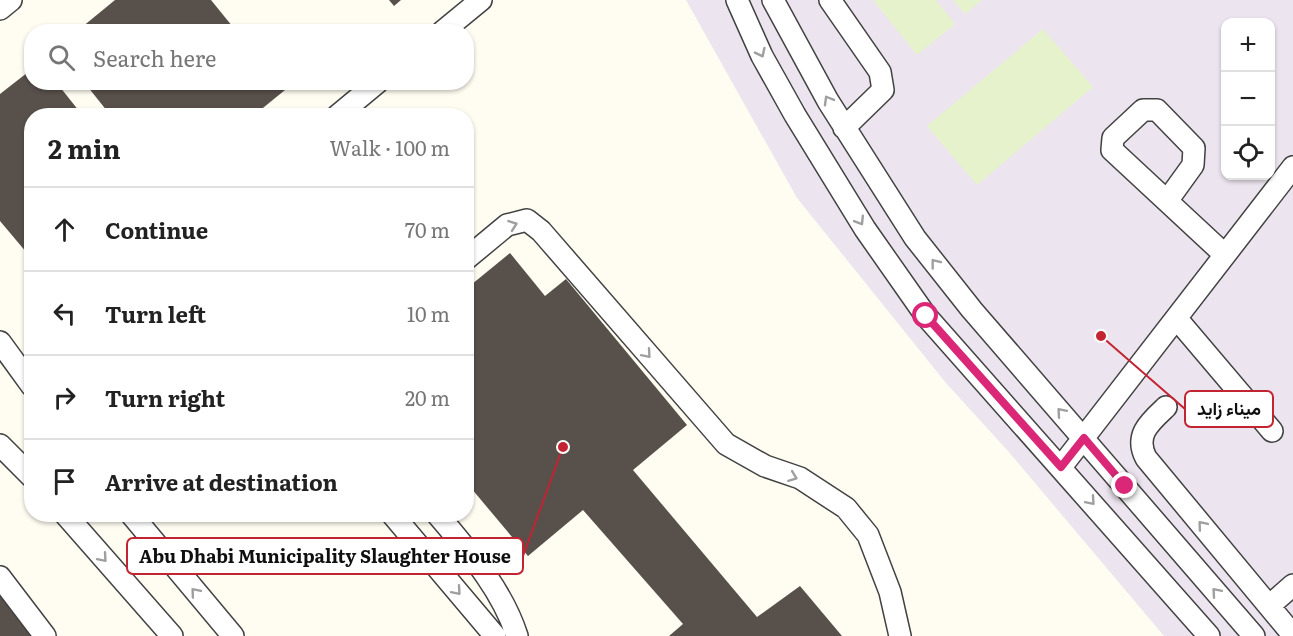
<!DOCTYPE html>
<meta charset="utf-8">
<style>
:root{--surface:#fff;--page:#f2f2f2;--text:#222;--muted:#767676;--line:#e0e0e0}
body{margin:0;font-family:Literata,Vazirmatn,serif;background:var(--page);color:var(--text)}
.controls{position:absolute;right:18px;top:18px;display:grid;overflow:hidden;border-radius:12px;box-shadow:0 2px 4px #0004}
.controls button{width:54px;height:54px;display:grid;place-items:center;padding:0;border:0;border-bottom:2px solid var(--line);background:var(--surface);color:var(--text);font:30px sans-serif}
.stop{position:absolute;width:18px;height:18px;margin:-14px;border:4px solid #db2777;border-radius:50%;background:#fff}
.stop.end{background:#db2777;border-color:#fff;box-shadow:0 2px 6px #0008}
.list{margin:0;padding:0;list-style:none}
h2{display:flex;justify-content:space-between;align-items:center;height:78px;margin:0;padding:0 24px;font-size:26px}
h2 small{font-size:20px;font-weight:400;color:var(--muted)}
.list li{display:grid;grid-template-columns:39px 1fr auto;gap:18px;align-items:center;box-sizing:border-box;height:84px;padding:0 24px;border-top:2px solid var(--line)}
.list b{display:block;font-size:22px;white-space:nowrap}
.list em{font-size:20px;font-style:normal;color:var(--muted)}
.icon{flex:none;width:33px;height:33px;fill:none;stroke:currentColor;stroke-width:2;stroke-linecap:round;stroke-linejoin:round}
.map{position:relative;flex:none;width:1293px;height:636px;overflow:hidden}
.search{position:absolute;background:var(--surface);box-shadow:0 2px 4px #0004;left:24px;top:24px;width:450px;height:66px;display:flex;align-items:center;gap:15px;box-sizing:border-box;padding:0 21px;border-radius:24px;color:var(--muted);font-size:22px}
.panel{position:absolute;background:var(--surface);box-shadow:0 2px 4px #0004;left:24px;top:108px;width:450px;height:414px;border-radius:24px}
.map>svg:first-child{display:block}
.industrial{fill:#ece4ee;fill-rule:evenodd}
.pitch{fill:#e6f2cc}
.building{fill:#58504b}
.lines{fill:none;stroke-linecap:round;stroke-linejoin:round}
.minor-casing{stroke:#424242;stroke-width:24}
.minor{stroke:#fff;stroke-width:21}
.oneway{stroke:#9f9f9f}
.route{stroke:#db2777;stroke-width:8}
.leader{fill:none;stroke:#c32432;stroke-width:2}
.callout-dot{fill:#c32432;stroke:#fff;stroke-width:2}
.callout{fill:#fff;stroke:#c32432;stroke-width:2}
.callout-label{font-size:18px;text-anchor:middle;font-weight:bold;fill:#0f0f0f}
</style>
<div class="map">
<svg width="1293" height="636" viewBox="0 0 1293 636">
<rect width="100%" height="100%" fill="#fffcf2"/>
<path class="industrial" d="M686 0H1293V636H1164L1008 451 946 383 797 198ZM1226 22H1270V176H1226Z"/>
<path class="pitch" d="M873 0H936L955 24 917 55Z
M953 0H982L965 14Z
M1043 29 1093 87 977 185 927 126Z"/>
<path class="building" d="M115 0H211L237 32H76Z
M389 0H401L394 6Z
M32 69V82H56L83 116H32V259L0 221V94Z
M84 82H278L285 90 253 116H111Z
M510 253 545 296 566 279 687 425 633 470 757 617 800 586 842 636H669L683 624 583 510 528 556 466 482V289Z
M0 593 34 636H0Z"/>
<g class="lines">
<g class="minor-casing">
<path id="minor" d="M737 0 762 56 795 115 865 229 926 316 1209 636
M773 0 828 101 915 238 972 310 1254 636
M830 0 880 72 883 90 844 128
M0 9 11 0
M442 32 481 0
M337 116 378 82
M1167 201 1193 165 1194 148 1157 110H1143L1113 138 1112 150 1225 255
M466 259 507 225 527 220 541 231 726 444 765 466 800 478 846 508 868 535 890 592 900 636
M1177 319 1272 431
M0 342 32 386
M1166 407C1150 422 1134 435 1146 458L1293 635
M0 445 32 477
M1061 467 1293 167
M65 514 172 636
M131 514 233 636
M392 514 495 636
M437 514C468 551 502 589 517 636
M0 577 45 636
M1269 606 1293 585"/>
</g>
<use href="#minor" class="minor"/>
</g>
<defs><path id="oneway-chevron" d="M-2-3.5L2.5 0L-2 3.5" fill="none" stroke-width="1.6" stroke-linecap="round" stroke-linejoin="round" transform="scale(1.5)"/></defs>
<g class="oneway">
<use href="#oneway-chevron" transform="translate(761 53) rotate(64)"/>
<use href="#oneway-chevron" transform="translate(828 100) rotate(-120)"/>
<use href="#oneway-chevron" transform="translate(860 221) rotate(58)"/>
<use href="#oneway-chevron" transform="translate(513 225) rotate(-20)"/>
<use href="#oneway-chevron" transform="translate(935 263) rotate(-128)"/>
<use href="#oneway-chevron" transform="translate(647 354) rotate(49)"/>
<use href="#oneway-chevron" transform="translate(1061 412) rotate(-131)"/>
<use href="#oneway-chevron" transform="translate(793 477) rotate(21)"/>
<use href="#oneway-chevron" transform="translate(1091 501) rotate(49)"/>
<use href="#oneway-chevron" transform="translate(1202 525) rotate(-130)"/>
<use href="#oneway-chevron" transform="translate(103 558) rotate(49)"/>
<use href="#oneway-chevron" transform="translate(457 591) rotate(49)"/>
<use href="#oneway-chevron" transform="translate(195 592) rotate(-130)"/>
<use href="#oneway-chevron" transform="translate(1216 592) rotate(-131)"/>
</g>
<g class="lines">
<path class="route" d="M926 316 1061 467 1084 438 1125 486"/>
</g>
<path class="leader" d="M1101 336L1185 409M563 447L523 556"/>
<g class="callout-dot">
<circle cx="1101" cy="336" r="6"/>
<circle cx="563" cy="447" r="6"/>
</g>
<g class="callout">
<rect x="1185" y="391" width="88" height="36" rx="6"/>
<rect x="127" y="538" width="396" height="36" rx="6"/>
</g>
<g class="callout-label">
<text x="1229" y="415">ميناء زايد</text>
<text x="325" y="563">Abu Dhabi Municipality Slaughter House</text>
</g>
</svg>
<div class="controls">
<button>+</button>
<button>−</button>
<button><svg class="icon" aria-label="locate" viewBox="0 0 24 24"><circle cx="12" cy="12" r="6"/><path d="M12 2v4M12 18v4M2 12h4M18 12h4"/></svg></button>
</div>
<div class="stop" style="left:926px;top:316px"></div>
<div class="stop end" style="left:1125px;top:486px"></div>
<div class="search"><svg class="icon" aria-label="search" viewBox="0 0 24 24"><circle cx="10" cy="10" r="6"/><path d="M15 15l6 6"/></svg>Search here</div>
<section class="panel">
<h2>2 min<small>Walk · 100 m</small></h2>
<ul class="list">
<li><svg class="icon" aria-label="ahead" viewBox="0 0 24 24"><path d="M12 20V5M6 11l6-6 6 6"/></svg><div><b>Continue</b></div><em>70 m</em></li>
<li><svg class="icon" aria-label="left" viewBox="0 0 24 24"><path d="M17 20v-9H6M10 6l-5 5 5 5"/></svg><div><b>Turn left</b></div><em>10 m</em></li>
<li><svg class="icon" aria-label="right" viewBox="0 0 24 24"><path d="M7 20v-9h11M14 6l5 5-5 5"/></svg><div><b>Turn right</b></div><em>20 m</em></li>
<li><svg class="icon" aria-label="arrive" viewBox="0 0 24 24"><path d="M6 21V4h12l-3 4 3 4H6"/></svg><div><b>Arrive at destination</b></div></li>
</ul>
</section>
</div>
